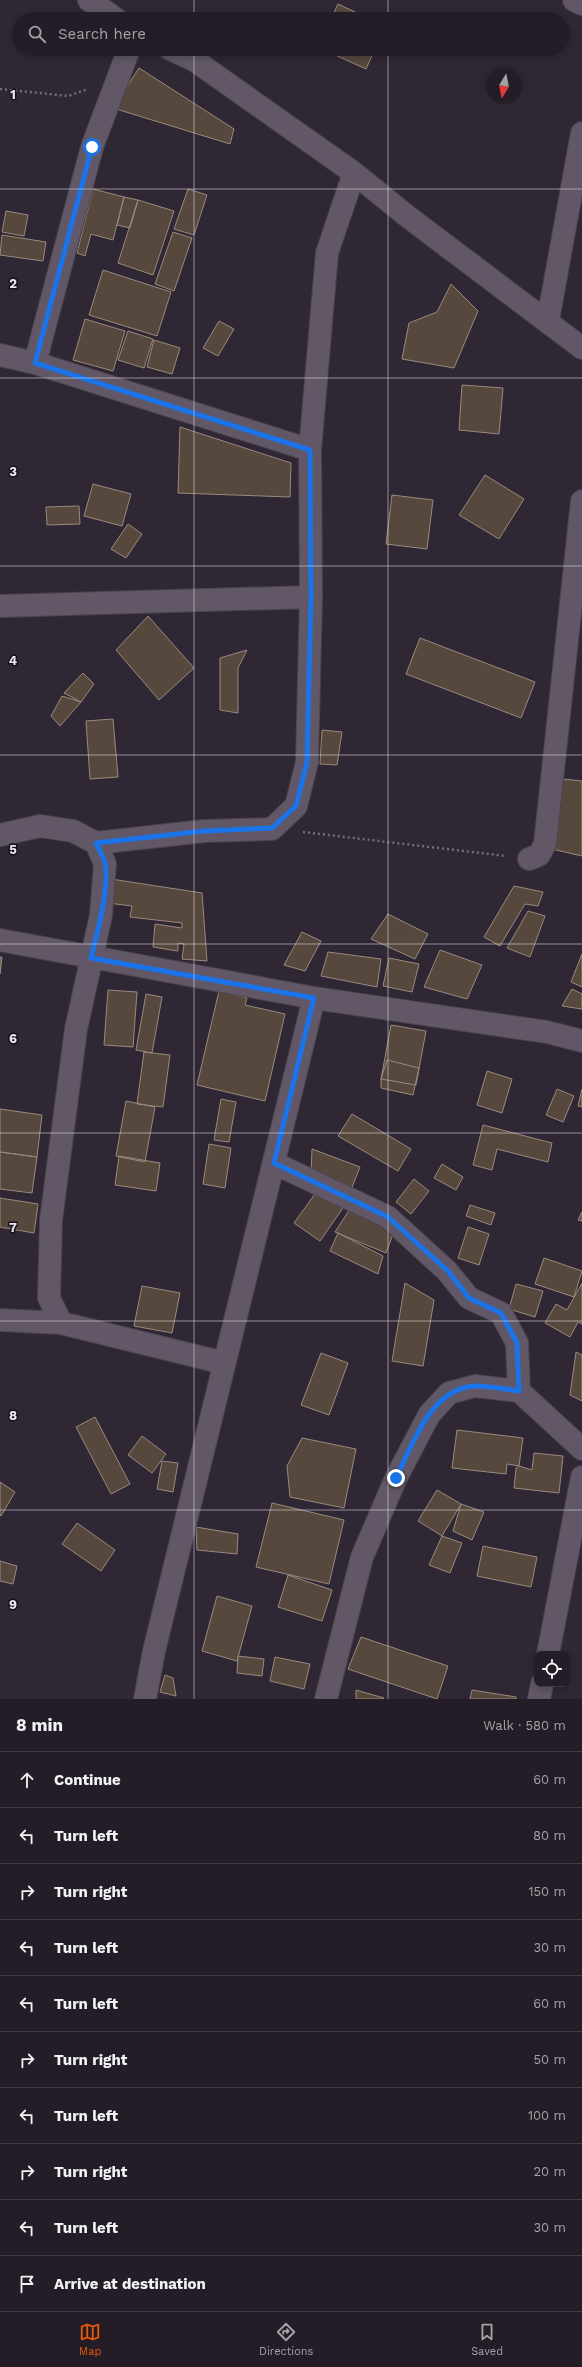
<!DOCTYPE html>
<meta charset="utf-8">
<style>
:root{--surface:#241d27;--page:#2c262f;--text:#f1f3f6;--muted:#a3a2a7;--line:#413b44;--accent:#ea580c}
body{margin:0;font-family:"Work Sans",sans-serif;background:var(--page);color:var(--text)}
.controls{position:absolute;right:12px;bottom:12px;display:grid;overflow:hidden;border-radius:8px;box-shadow:0 2px 6px #0003}
.controls button{width:36px;height:36px;display:grid;place-items:center;padding:0;border:0;border-bottom:1px solid var(--line);background:var(--surface);color:var(--text);font:20px sans-serif}
.compass{position:absolute;left:486px;top:68px;width:36px;height:36px;border-radius:50%;background:var(--surface);box-shadow:0 2px 6px #0003;rotate:190deg}
.stop{position:absolute;width:12px;height:12px;margin:-9px;border:3px solid #1a73e8;border-radius:50%;background:#fff}
.stop.end{background:#1a73e8;border-color:#fff;box-shadow:0 1px 4px #0008}
.list{margin:0;padding:0;list-style:none}
h2{display:flex;justify-content:space-between;align-items:center;height:52px;margin:0;padding:0 16px;font-size:17px}
h2 small{font-size:13px;font-weight:400;color:var(--muted)}
.list li{display:grid;grid-template-columns:26px 1fr auto;gap:12px;align-items:center;box-sizing:border-box;height:56px;padding:0 16px;border-top:1px solid var(--line)}
.list b{display:block;font-size:15px;white-space:nowrap}
.list em{font-size:13px;font-style:normal;color:var(--muted)}
.icon{flex:none;width:22px;height:22px;fill:none;stroke:currentColor;stroke-width:2;stroke-linecap:round;stroke-linejoin:round}
.map{position:relative;flex:none;width:582px;height:1699px;overflow:hidden}
.search{position:absolute;background:var(--surface);box-shadow:0 2px 6px #0003;left:12px;right:12px;top:12px;height:44px;display:flex;align-items:center;gap:10px;box-sizing:border-box;padding:0 14px;border-radius:22px;color:var(--muted);font-size:15px}
.sheet{height:612px;background:var(--surface)}
nav{display:flex;justify-content:space-around;align-items:center;box-sizing:border-box;height:56px;border-top:1px solid var(--line);background:var(--surface);font-size:11px;color:var(--muted)}
nav a{display:grid;justify-items:center;gap:2px}
nav .on{color:var(--accent)}
.map>svg:first-child{display:block}
.building{fill:#56483d;stroke:#9a8a7e}
.lines{fill:none;stroke-linecap:round;stroke-linejoin:round}
.minor-casing{stroke:#4a434d;stroke-width:24}
.path{stroke:#756d79;stroke-width:2.5;stroke-dasharray:2 3;stroke-linecap:butt}
.minor{stroke:#615766;stroke-width:22}
.route{stroke:#1a73e8;stroke-width:5}
.grid{fill:none;stroke:#eae4ed;stroke-width:1;stroke-opacity:0.55}
.grid-label{font-size:13px;text-anchor:middle;font-weight:bold;fill:#eae4ed;stroke:#151117;stroke-width:3;stroke-linejoin:round;paint-order:stroke}
</style>
<div class="map">
<svg width="582" height="1699" viewBox="0 0 582 1699">
<rect width="100%" height="100%" fill="#302734"/>
<path class="building" d="M338 4 370 19H331Z
M322 49H375L366 69Z
M139 68 234 129 230 144 113 108Z
M93 189 124 197 113 240 91 234 85 256 77 253Z
M188 189 207 195 194 235 174 229Z
M124 197 138 200 130 228 117 225Z
M138 200 174 211 153 275 118 263Z
M6 211 28 215 24 236 2 232Z
M173 232 192 238 174 291 155 284Z
M2 235 46 242 43 261 0 255Z
M103 270 171 292 157 336 89 315Z
M451 284 478 311 454 368 402 359 409 323 437 312Z
M85 319 125 331 113 371 73 360Z
M219 321 234 329 218 356 203 348Z
M128 331 153 339 144 368 118 360Z
M154 340 180 348 172 374 147 367Z
M462 385 503 388 499 434 459 430Z
M180 427 291 463 290 497 178 493Z
M485 475 524 499 499 539 459 515Z
M93 484 131 494 122 526 84 516Z
M392 495 433 500 427 549 386 544Z
M79 506 80 524 47 525 46 507Z
M128 524 142 534 126 558 111 549Z
M148 616 194 668 159 700 116 650Z
M420 638 535 682 521 718 406 674Z
M247 650 238 668V713L220 710V658Z
M83 673 94 684 81 702 64 693Z
M62 696 81 702 60 726 51 716Z
M113 719 118 777 90 779 86 721Z
M322 730 342 732 337 765 320 764Z
M563 779 582 781V856L552 849Z
M111 879 202 893 207 961 182 959 184 944 178 943V951L153 947 155 924 182 928V923L130 917 132 906 108 903Z
M514 886 543 892 538 906 525 904 500 946 484 937Z
M528 911 545 916 530 957 507 948Z
M388 914 428 934 415 959 371 939Z
M302 932 321 941 305 971 284 965Z
M440 950 482 965 467 999 424 987Z
M328 952 381 959 377 987 321 976Z
M582 954V987L571 982Z
M0 957H2L0 974Z
M389 958 419 964 412 992 383 986Z
M572 989 582 994V1009L562 1006Z
M108 990 137 992 133 1047 104 1045Z
M219 991 247 998 245 1005 285 1014 265 1101 197 1085Z
M146 994 162 997 152 1053 136 1050Z
M391 1025 426 1031 416 1085 381 1079Z
M144 1052 170 1055 163 1107 137 1104Z
M387 1060 419 1068 413 1095 381 1088V1079Z
M487 1071 512 1079 502 1113 477 1105Z
M557 1089 574 1096 563 1122 546 1115Z
M582 1089V1107L578 1106Z
M221 1099 236 1102 229 1142 214 1140Z
M126 1101 155 1107 145 1162 116 1156Z
M0 1109 42 1115 37 1157 0 1152Z
M352 1114 411 1149 398 1171 338 1136Z
M483 1125 552 1143 548 1162 497 1149 492 1170 473 1165Z
M209 1144 231 1148 225 1188 203 1184Z
M312 1149 360 1167 351 1190 311 1174Z
M0 1152 37 1157 32 1193 0 1189Z
M119 1156 160 1163 156 1191 115 1185Z
M442 1164 463 1177 456 1190 434 1178Z
M414 1179 429 1191 411 1214 396 1202Z
M320 1187 345 1205 320 1241 294 1223Z
M0 1198 38 1204 34 1233 0 1227Z
M354 1203 393 1234 386 1253 335 1232Z
M470 1205 495 1213 491 1225 466 1216Z
M582 1212V1221L578 1220Z
M468 1227 489 1234 479 1265 458 1258Z
M338 1233 383 1256 378 1274 330 1251Z
M544 1258 582 1271 574 1297 535 1284Z
M405 1283 434 1300 423 1366 392 1361Z
M582 1283V1324L578 1322 570 1337 545 1323 556 1304 567 1310Z
M516 1284 543 1291 535 1317 509 1309Z
M142 1286 180 1293 172 1333 134 1326Z
M576 1352 582 1355V1401L570 1395Z
M321 1353 348 1363 329 1415 301 1405Z
M95 1417 130 1484 111 1494 76 1427Z
M457 1430 523 1438 519 1466 507 1464 506 1474 452 1468Z
M142 1436 166 1454 152 1473 128 1455Z
M302 1438 356 1449 344 1508 290 1497 287 1466Z
M534 1453 563 1456 559 1493 514 1488 516 1468 519 1466 532 1470Z
M162 1461 178 1463 173 1492 157 1489Z
M0 1482 15 1492 1 1516 0 1515Z
M437 1490 461 1504 442 1536 418 1521Z
M272 1503 344 1520 329 1584 256 1567Z
M461 1504 484 1512 472 1540 453 1531Z
M77 1523 115 1550 101 1571 62 1544Z
M196 1527 238 1534 237 1554 197 1550Z
M442 1536 462 1543 450 1573 429 1565Z
M483 1546 537 1557 531 1587 477 1576Z
M0 1561 17 1566 13 1584 0 1581Z
M288 1575 332 1590 322 1621 278 1607Z
M217 1596 252 1606 237 1661 202 1651Z
M361 1637 448 1666 437 1699 348 1669Z
M238 1656 264 1659 262 1676 237 1673Z
M275 1657 310 1664 304 1689 270 1681Z
M165 1675 173 1678 176 1696 160 1692Z
M356 1690 384 1698 383 1699H356Z
M472 1690 516 1697V1699H470Z"/>
<g class="lines">
<g class="minor-casing">
<path id="minor" d="M89 0 116 19
M574 0 582 4
M170 49 194 60 354 173 407 216 582 348
M548 320 582 133
M0 355 35 363 310 450
M35 363 92 147 129 49
M0 606 311 597
M0 835 40 826 73 831 96 843 204 831 272 829 296 806 307 762 311 597 310 450 327 253 354 173
M96 843 105 864 101 915 76 1029 51 1220 49 1298 61 1323 224 1363
M529 859 539 855 545 844 582 501
M0 940 314 998 547 1032 582 1041
M274 1163 388 1217 447 1271 469 1298 501 1313 517 1343 519 1391
M0 1320 61 1323
M548 1654 582 1477
M145 1699 154 1651 314 998
M326 1699 362 1557 396 1478 429 1415 449 1393 475 1386 519 1391 582 1449
M539 1699 542 1684"/>
</g>
<path class="path" d="M0 89 68 96 88 89
M303 832 506 856"/>
<use href="#minor" class="minor"/>
</g>
<g class="lines">
<path class="route" d="M92 147 35 363 310 450 311 597 307 762 296 806 272 828 204 831 96 843C99 849 103 856 105 863 110 886 97 935 91 958L314 998 274 1163 388 1217 448 1271 469 1298 501 1313 517 1343 519 1391C505 1389 490 1386 476 1386 431 1387 413 1444 396 1478"/>
</g>
<path class="grid" d="M194 0V19M388 0V19M194 49V1699M388 49V1699M0 189H582M0 378H582M0 566H582M0 755H582M0 944H582M0 1133H582M0 1321H582M0 1510H582"/>
<g class="grid-label">
<text x="13" y="99">1</text>
<text x="13" y="288">2</text>
<text x="13" y="476">3</text>
<text x="13" y="665">4</text>
<text x="13" y="854">5</text>
<text x="13" y="1043">6</text>
<text x="13" y="1232">7</text>
<text x="13" y="1420">8</text>
<text x="13" y="1609">9</text>
</g>
</svg>
<div class="controls">
<button><svg class="icon" aria-label="locate" viewBox="0 0 24 24"><circle cx="12" cy="12" r="6"/><path d="M12 2v4M12 18v4M2 12h4M18 12h4"/></svg></button>
</div>
<svg class="compass" viewBox="-18 -18 36 36"><path d="M0-13l5 13h-10z" fill="#e53935"/><path d="M0 13l5-13h-10z" fill="#a3a2a7"/></svg>
<div class="stop" style="left:92px;top:147px"></div>
<div class="stop end" style="left:396px;top:1478px"></div>
<div class="search"><svg class="icon" aria-label="search" viewBox="0 0 24 24"><circle cx="10" cy="10" r="6"/><path d="M15 15l6 6"/></svg>Search here</div>
</div>
<section class="sheet">
<h2>8 min<small>Walk · 580 m</small></h2>
<ul class="list">
<li><svg class="icon" aria-label="ahead" viewBox="0 0 24 24"><path d="M12 20V5M6 11l6-6 6 6"/></svg><div><b>Continue</b></div><em>60 m</em></li>
<li><svg class="icon" aria-label="left" viewBox="0 0 24 24"><path d="M17 20v-9H6M10 6l-5 5 5 5"/></svg><div><b>Turn left</b></div><em>80 m</em></li>
<li><svg class="icon" aria-label="right" viewBox="0 0 24 24"><path d="M7 20v-9h11M14 6l5 5-5 5"/></svg><div><b>Turn right</b></div><em>150 m</em></li>
<li><svg class="icon" aria-label="left" viewBox="0 0 24 24"><path d="M17 20v-9H6M10 6l-5 5 5 5"/></svg><div><b>Turn left</b></div><em>30 m</em></li>
<li><svg class="icon" aria-label="left" viewBox="0 0 24 24"><path d="M17 20v-9H6M10 6l-5 5 5 5"/></svg><div><b>Turn left</b></div><em>60 m</em></li>
<li><svg class="icon" aria-label="right" viewBox="0 0 24 24"><path d="M7 20v-9h11M14 6l5 5-5 5"/></svg><div><b>Turn right</b></div><em>50 m</em></li>
<li><svg class="icon" aria-label="left" viewBox="0 0 24 24"><path d="M17 20v-9H6M10 6l-5 5 5 5"/></svg><div><b>Turn left</b></div><em>100 m</em></li>
<li><svg class="icon" aria-label="right" viewBox="0 0 24 24"><path d="M7 20v-9h11M14 6l5 5-5 5"/></svg><div><b>Turn right</b></div><em>20 m</em></li>
<li><svg class="icon" aria-label="left" viewBox="0 0 24 24"><path d="M17 20v-9H6M10 6l-5 5 5 5"/></svg><div><b>Turn left</b></div><em>30 m</em></li>
<li><svg class="icon" aria-label="arrive" viewBox="0 0 24 24"><path d="M6 21V4h12l-3 4 3 4H6"/></svg><div><b>Arrive at destination</b></div></li>
</ul>
</section>
<nav>
<a class="on"><svg class="icon" aria-label="map" viewBox="0 0 24 24"><path d="M3 6l6-2 6 2 6-2v14l-6 2-6-2-6 2zM9 4v14M15 6v14"/></svg>Map</a>
<a><svg class="icon" aria-label="directions" viewBox="0 0 24 24"><path d="M12 3l9 9-9 9-9-9zM9 14v-3h6M13 9l2 2-2 2"/></svg>Directions</a>
<a><svg class="icon" aria-label="saved" viewBox="0 0 24 24"><path d="M7 4h10v16l-5-4-5 4z"/></svg>Saved</a>
</nav>
